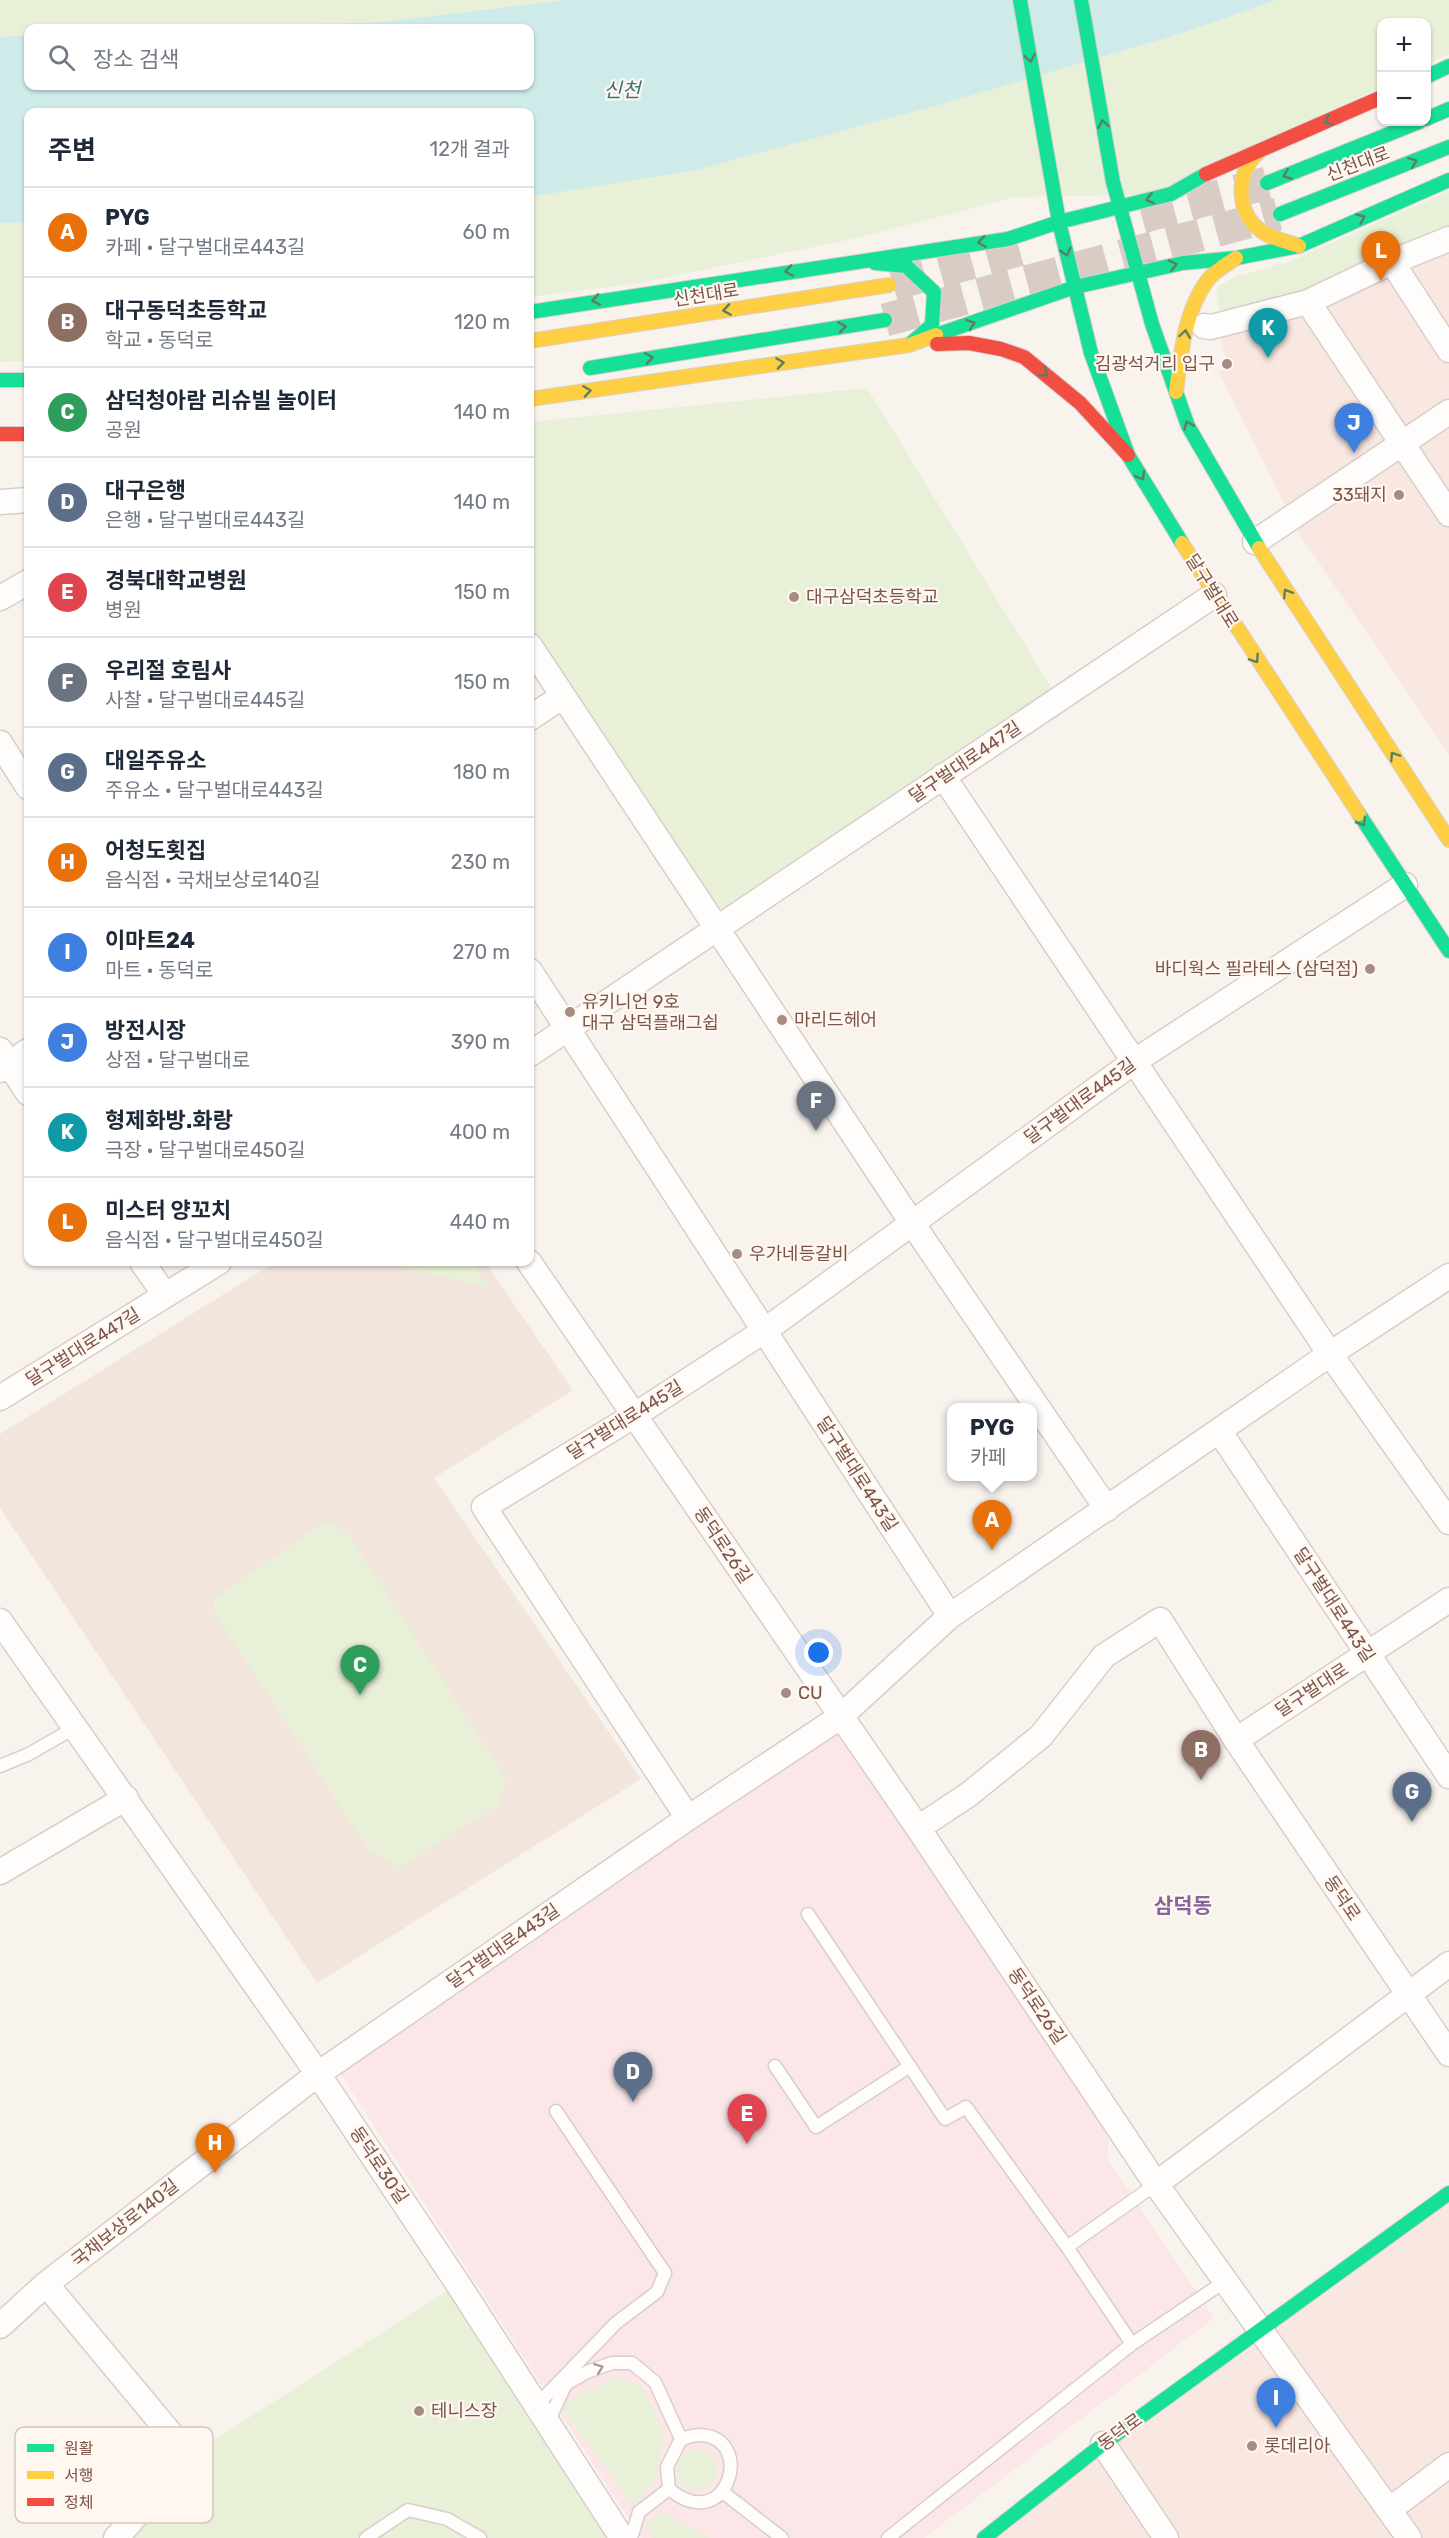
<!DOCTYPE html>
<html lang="ko">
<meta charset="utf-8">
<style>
:root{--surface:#fff;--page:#f2f2f3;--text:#1f2937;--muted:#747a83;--line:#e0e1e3;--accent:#db2777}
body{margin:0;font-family:Rubik,"Noto Sans KR",sans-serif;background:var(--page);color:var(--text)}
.controls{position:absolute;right:18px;top:18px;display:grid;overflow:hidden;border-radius:12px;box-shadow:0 2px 4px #0004}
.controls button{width:54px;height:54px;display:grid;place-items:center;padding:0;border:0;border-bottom:2px solid var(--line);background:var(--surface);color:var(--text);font:30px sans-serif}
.you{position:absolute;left:819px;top:1653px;width:21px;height:21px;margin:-15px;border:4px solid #fff;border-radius:50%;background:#1a73e8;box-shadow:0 0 0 9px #1a73e833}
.badge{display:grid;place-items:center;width:39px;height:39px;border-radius:50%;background:var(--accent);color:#fff;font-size:20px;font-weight:700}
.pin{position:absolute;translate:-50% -50px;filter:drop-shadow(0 2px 3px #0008)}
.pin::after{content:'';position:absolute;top:32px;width:21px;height:18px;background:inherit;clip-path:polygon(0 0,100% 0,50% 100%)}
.popup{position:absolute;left:947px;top:1403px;width:90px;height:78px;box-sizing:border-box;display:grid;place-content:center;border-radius:12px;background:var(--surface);filter:drop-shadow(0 2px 4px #0005);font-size:20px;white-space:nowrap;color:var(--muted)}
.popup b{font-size:22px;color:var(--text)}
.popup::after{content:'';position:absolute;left:50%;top:100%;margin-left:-12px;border:12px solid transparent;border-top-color:var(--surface)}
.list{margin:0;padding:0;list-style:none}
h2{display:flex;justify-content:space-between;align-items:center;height:78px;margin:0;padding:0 24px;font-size:26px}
h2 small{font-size:20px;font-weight:400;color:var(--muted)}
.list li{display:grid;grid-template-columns:39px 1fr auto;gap:18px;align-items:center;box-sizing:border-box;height:90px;padding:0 24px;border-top:2px solid var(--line)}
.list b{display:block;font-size:22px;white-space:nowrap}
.list p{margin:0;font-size:20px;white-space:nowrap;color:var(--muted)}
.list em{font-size:20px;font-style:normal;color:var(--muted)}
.icon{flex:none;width:33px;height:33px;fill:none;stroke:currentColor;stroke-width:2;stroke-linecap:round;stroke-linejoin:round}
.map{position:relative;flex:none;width:1449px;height:2538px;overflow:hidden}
.search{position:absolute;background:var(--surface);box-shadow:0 2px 4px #0004;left:24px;top:24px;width:510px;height:66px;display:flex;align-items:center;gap:15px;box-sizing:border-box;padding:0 21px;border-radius:12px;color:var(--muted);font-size:22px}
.panel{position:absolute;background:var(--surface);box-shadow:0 2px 4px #0004;left:24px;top:108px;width:510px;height:1158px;border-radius:12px}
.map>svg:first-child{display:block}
.residential{fill:#f2e5db}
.commercial{fill:#f9e7e1}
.medical{fill:#fbe6e8}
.green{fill:#e8f0d7}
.water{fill:#ceebea}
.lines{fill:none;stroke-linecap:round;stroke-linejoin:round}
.highway-tunnel{stroke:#d9ccc5;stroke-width:33;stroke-dasharray:33 16;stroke-linecap:butt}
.lane-casing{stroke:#d8ceca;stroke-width:15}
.street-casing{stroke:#d8ceca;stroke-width:27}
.fast-casing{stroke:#dad0cb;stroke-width:16}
.slow-casing{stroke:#dad0cb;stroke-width:16}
.jam-casing{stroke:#dad0cb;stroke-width:16}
.lane{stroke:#fefdfc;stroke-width:12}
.street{stroke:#fefdfc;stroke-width:24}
.fast{stroke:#16e098;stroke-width:14}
.slow{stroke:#ffcf43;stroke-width:14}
.jam{stroke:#f24e42;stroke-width:14}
.oneway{stroke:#5c7f61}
.oneway2{stroke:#af9891}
.poi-dot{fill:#a68c83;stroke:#fff7f0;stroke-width:2}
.labels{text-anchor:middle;stroke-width:4.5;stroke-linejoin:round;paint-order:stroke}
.street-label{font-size:18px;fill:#7a554a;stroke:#fff7f0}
.poi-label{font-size:18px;fill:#7a554a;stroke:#fff7f0;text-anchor:start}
.water-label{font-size:20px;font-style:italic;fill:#3a7678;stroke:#fff7f0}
.quarter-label{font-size:21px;font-weight:bold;fill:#84669d;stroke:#fff7f0}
.key{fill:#fff7f0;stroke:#d7c6be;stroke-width:1.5}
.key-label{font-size:16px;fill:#7a554a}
</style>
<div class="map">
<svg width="1449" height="2538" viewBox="0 0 1449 2538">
<rect width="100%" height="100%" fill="#f9f3ee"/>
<path class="residential" d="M275 1262H485L573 1390 434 1478 641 1779 317 1983 0 1508V1434Z"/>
<path class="commercial" d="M1449 240V755L1299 533 1219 373 1228 365 1215 319Z
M1449 2193V2538H984Z"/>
<path class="medical" d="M824 1727 847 1733 1108 2130V2159L1214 2318 924 2538H641L329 2056Z"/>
<path class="green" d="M0 0H564L382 22 190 28H28V35L0 37Z
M1276 0H1449V54L1427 64 1426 22H1382L1381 87 1171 194 1016 197 852 239 640 283 530 297V197L696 170 939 105 1183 33Z
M1449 191V239L1308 302 1219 310 1216 288 1236 276 1286 263Z
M28 222V361L0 362V223Z
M867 388 1058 699 716 929 530 646V422Z
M385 1262H471L489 1288H488Z
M326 1521 348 1534 506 1778 499 1805 399 1867 369 1851 214 1612V1599Z
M458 2284 621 2538H116L189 2456Z
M616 2377 643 2387 664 2433 656 2478 634 2508 561 2405Z
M677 2470a20 20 0 1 1 40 0a20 20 0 1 1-40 0Z
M660 2512 709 2538H653L645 2525Z"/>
<path class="water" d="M564 0H1276L1183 33 939 105 696 170 530 197V112H28V222L0 223V37L28 35V86H530V28H190L382 22Z"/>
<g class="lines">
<path class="highway-tunnel" d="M1142 217 1267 183
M893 284 1022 249
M885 320 1278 214"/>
<g class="lane-casing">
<path id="lane" d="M0 1766 29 1754 76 1727
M808 1914 945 2119 966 2107 1067 2247 1132 2344
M775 2066 816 2127 910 2066
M1067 2247 1156 2184
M537 2405 616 2323 657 2292 665 2273 556 2111
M548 2422 566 2384 587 2372 612 2363H632L655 2382 681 2439 667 2467 669 2489 639 2512 631 2538
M669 2489C728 2538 757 2436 699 2435 693 2435 686 2438 681 2439
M724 2493 782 2538
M366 2538 408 2510 447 2519 480 2538
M888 2538 1132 2344 1224 2282"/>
</g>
<g class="street-casing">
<path id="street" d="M1392 262 1449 350
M1308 302 1449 514
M1204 326 1211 327 1308 302 1392 262 1449 239
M0 502 28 500
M1255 542 1449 412
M0 598 28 582
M530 646 912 1223 1107 1509
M530 718 563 696
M0 743 28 787
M943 776 1330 1354 1449 1522
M530 971 950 1616
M0 1050 28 1093
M530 1054 1214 595
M0 1070 28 1051
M142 1262 165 1295
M529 1262 918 1828 1156 2184 1409 2538
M0 1398 219 1262
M1220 1432 1449 1776
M0 1621 318 2074 458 2284 622 2538
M1236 1740 1449 1600
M688 1818 484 1507 635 1415 764 1331 1135 1061 1405 885
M918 1828 968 1795 1041 1736 1104 1656 1160 1620 1236 1740 1449 2054
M0 1872 126 1798
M1156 2184 1449 1964
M46 2284 189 2456 116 2538
M0 2326 46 2284 318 2074 688 1818 840 1717 950 1616 1330 1354 1449 1276
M1103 2444 1166 2538
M1389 2510 1449 2465"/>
</g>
<g class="fast-casing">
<path id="fast" d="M1020 0 1059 222 1091 353 1128 455 1182 543
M1081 0 1113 182 1152 324 1188 426 1259 548
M1426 77 1449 66
M1426 119 1449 109
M1267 183 1419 122
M1280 214 1449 147
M875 263 906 266 934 292 932 325 909 345
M530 312 1008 239 1059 222 1171 194 1206 174
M936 335 1075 287 1183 263 1236 258 1299 246 1449 180
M590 368 885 320
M0 380H28
M1359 814 1449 951
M984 2538 1103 2444 1449 2193"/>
</g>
<g class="slow-casing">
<path id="slow" d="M1259 152C1236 171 1235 211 1260 230 1271 239 1286 241 1299 246
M530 341 889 285
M1176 392C1181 355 1184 312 1207 281 1214 271 1226 265 1236 258
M530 399 909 345 936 335
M1182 543 1359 814
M1259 548 1449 840"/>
</g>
<g class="jam-casing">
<path id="jam" d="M1206 174 1382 97
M937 344 969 343 1001 349 1024 357 1080 403 1128 455
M0 434H28"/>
</g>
<use href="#lane" class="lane"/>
<use href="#street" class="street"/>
<use href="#fast" class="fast"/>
<use href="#slow" class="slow"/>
<use href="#jam" class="jam"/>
</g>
<defs><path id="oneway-chevron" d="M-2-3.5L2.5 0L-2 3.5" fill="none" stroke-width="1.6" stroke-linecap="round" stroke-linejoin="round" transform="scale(1.5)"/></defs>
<g class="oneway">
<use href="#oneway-chevron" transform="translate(1030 58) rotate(80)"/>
<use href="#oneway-chevron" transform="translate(1328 121) rotate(156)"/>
<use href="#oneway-chevron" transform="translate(1103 124) rotate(-100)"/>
<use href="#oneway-chevron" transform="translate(1413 162) rotate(-21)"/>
<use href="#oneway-chevron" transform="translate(1287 175) rotate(158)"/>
<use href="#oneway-chevron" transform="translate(1150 199) rotate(167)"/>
<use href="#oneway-chevron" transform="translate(1361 218) rotate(-24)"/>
<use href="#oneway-chevron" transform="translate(982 242) rotate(173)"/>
<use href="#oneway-chevron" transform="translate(1066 252) rotate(75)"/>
<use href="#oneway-chevron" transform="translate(1173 265) rotate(-13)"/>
<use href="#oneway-chevron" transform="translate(789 271) rotate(172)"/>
<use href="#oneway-chevron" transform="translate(596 300) rotate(171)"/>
<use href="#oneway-chevron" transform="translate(727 310) rotate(171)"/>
<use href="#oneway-chevron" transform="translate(971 324) rotate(-20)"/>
<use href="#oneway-chevron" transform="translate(842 327) rotate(-9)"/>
<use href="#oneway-chevron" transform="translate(1185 334) rotate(-81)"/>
<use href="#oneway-chevron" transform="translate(649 358) rotate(-9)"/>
<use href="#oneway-chevron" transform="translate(780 363) rotate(-8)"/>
<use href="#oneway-chevron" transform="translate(1044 373) rotate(40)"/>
<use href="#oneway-chevron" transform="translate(587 391) rotate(-8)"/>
<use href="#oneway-chevron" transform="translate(1188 425) rotate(-114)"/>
<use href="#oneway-chevron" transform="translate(1141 476) rotate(60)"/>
<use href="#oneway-chevron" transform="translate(1287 593) rotate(-122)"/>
<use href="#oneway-chevron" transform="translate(1255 659) rotate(57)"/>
<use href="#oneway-chevron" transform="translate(1394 756) rotate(-123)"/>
<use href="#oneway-chevron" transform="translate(1362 822) rotate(57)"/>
</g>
<use class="oneway2" href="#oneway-chevron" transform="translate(599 2368) rotate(-21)"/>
<g class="poi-dot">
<circle cx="1227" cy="364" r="6"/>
<circle cx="1399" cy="495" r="6"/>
<circle cx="794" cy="597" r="6"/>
<circle cx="1370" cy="969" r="6"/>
<circle cx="570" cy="1012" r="6"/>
<circle cx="782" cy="1020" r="6"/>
<circle cx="737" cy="1254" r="6"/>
<circle cx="786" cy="1693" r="6"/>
<circle cx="419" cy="2411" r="6"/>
<circle cx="1252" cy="2446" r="6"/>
</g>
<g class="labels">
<g class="street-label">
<text transform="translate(1358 164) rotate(-21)" y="6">신천대로</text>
<text transform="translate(706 295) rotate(-9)" y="6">신천대로</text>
<text transform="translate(1212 591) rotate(58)" y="6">달구벌대로</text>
<text transform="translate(965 762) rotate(-34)" y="6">달구벌대로447길</text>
<text transform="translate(1080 1101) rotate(-36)" y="6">달구벌대로445길</text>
<text transform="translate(83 1347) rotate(-32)" y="6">달구벌대로447길</text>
<text transform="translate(625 1420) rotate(-32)" y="6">달구벌대로445길</text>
<text transform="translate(857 1474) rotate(57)" y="6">달구벌대로443길</text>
<text transform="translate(723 1545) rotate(56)" y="6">동덕로26길</text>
<text transform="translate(1334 1605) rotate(57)" y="6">달구벌대로443길</text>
<text transform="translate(1312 1690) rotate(-33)" y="6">달구벌대로</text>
<text transform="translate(1342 1898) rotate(56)" y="6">동덕로</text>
<text transform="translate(503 1946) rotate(-35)" y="6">달구벌대로443길</text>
<text transform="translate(1037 2006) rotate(56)" y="6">동덕로26길</text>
<text transform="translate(379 2165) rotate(56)" y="6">동덕로30길</text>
<text transform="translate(125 2223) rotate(-38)" y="6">국채보상로140길</text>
<text transform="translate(1120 2432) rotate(-36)" y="6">동덕로</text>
</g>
<g class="poi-label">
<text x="1215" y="370" text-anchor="end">김광석거리 입구</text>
<text x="1387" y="501" text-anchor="end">33돼지</text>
<text x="806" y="603">대구삼덕초등학교</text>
<text x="1358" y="975" text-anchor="end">바디웍스 필라테스 (삼덕점)</text>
<text x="582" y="1008">유키니언 9호<tspan x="582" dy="21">대구 삼덕플래그쉽</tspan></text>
<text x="794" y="1026">마리드헤어</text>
<text x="749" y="1260">우가네등갈비</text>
<text x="798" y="1699">CU</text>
<text x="431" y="2417">테니스장</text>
<text x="1264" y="2452">롯데리아</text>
</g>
<g class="water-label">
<text x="622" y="97">신천</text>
</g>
<g class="quarter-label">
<text x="1183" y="1913">삼덕동</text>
</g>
</g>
<rect x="15" y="2427" width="198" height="96" rx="9" class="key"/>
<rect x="27" y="2444" width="27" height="8" fill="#16e098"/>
<rect x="27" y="2471" width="27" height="8" fill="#ffcf43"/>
<rect x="27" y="2498" width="27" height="8" fill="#f24e42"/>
<g class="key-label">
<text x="64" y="2454">원활</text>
<text x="64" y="2481">서행</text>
<text x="64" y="2508">정체</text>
</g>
</svg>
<div class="controls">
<button>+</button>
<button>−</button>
</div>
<div class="you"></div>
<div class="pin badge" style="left:992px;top:1550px;background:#e8710a">A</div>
<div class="popup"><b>PYG</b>카페</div>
<div class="pin badge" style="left:1201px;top:1780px;background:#8d6e63">B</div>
<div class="pin badge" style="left:360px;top:1695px;background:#2e9e5b">C</div>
<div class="pin badge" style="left:633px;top:2102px;background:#5c6f8a">D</div>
<div class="pin badge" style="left:747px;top:2144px;background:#e0444e">E</div>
<div class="pin badge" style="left:816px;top:1131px;background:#6b7280">F</div>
<div class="pin badge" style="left:1412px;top:1822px;background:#5c6f8a">G</div>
<div class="pin badge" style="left:215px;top:2173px;background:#e8710a">H</div>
<div class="pin badge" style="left:1276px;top:2428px;background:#3f7fe0">I</div>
<div class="pin badge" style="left:1354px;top:453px;background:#3f7fe0">J</div>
<div class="pin badge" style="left:1268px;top:358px;background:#0f9aa8">K</div>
<div class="pin badge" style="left:1381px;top:281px;background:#e8710a">L</div>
<div class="search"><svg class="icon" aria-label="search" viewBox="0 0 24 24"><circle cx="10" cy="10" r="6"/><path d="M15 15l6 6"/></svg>장소 검색</div>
<section class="panel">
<h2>주변<small>12개 결과</small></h2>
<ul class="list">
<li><span class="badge" style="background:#e8710a">A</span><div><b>PYG</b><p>카페 · 달구벌대로443길</p></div><em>60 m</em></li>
<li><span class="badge" style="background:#8d6e63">B</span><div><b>대구동덕초등학교</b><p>학교 · 동덕로</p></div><em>120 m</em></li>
<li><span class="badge" style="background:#2e9e5b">C</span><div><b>삼덕청아람 리슈빌 놀이터</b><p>공원</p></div><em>140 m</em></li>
<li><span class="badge" style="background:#5c6f8a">D</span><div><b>대구은행</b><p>은행 · 달구벌대로443길</p></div><em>140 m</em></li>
<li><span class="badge" style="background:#e0444e">E</span><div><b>경북대학교병원</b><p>병원</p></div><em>150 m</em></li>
<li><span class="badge" style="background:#6b7280">F</span><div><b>우리절 호림사</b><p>사찰 · 달구벌대로445길</p></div><em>150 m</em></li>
<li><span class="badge" style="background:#5c6f8a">G</span><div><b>대일주유소</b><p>주유소 · 달구벌대로443길</p></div><em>180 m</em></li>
<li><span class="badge" style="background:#e8710a">H</span><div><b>어청도횟집</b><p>음식점 · 국채보상로140길</p></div><em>230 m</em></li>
<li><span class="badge" style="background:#3f7fe0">I</span><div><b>이마트24</b><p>마트 · 동덕로</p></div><em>270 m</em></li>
<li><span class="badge" style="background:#3f7fe0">J</span><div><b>방전시장</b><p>상점 · 달구벌대로</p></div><em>390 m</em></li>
<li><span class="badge" style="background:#0f9aa8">K</span><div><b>형제화방.화랑</b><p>극장 · 달구벌대로450길</p></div><em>400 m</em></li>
<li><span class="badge" style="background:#e8710a">L</span><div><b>미스터 양꼬치</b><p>음식점 · 달구벌대로450길</p></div><em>440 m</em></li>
</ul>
</section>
</div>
